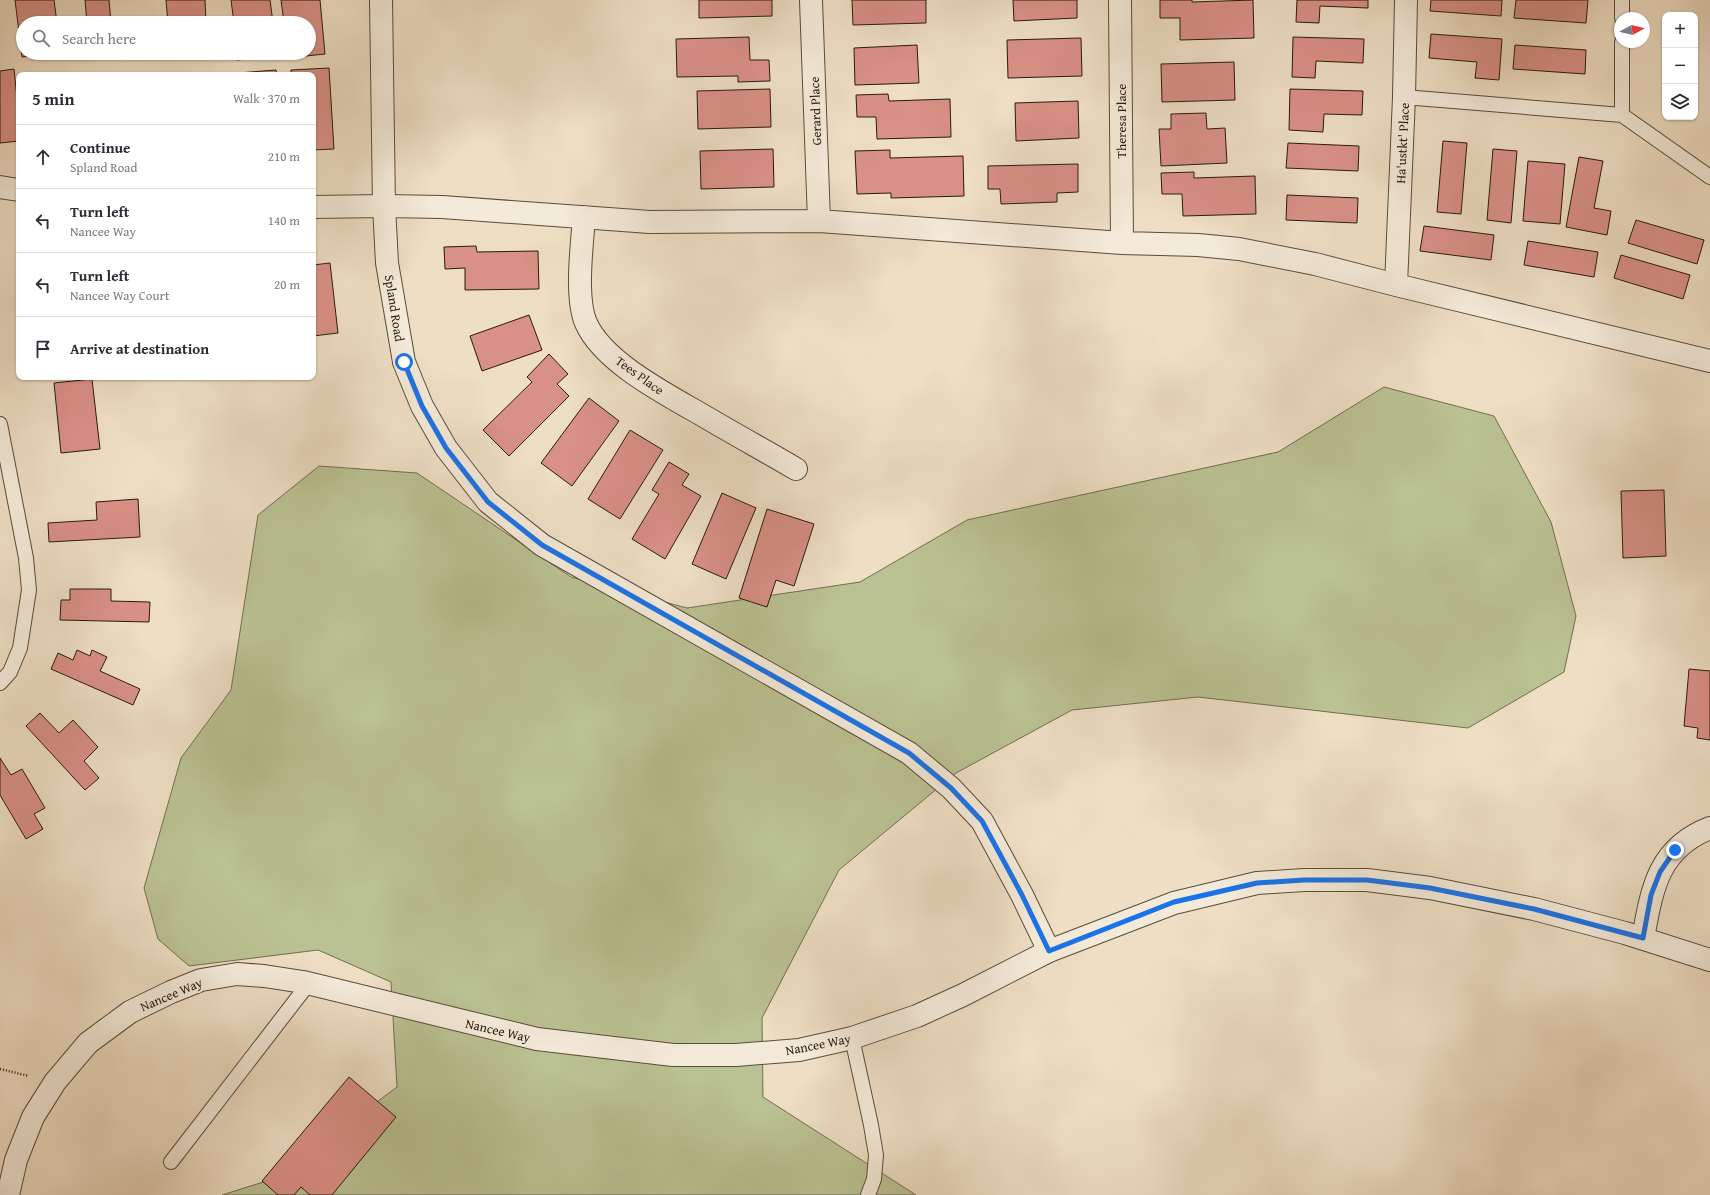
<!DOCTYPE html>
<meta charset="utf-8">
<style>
body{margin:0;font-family:"Gentium Book Plus",serif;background:#f2f2f3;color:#2b2b33}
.controls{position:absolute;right:12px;top:12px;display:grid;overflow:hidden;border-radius:8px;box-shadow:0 1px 3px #0004}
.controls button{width:36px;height:36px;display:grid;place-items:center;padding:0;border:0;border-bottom:1px solid #e1e1e2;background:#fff;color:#2b2b33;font:20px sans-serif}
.compass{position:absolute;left:1614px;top:12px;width:36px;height:36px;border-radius:50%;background:#fff;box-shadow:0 1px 3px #0004;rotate:82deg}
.stop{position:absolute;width:12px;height:12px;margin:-9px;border:3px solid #1a73e8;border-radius:50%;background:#fff}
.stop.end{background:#1a73e8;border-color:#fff;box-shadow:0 1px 4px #0008}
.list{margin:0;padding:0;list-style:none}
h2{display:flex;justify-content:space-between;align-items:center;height:52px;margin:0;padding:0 16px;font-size:17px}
h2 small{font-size:13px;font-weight:400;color:#7c7c81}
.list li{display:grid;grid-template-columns:26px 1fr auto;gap:12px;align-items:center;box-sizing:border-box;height:64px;padding:0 16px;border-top:1px solid #e1e1e2}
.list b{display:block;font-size:15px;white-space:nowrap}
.list p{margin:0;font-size:13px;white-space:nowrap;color:#7c7c81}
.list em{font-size:13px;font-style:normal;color:#7c7c81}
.icon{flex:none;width:22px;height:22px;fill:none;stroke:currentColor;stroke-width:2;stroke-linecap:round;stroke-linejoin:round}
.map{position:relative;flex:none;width:1710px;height:1195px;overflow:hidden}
.search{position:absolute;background:#fff;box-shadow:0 1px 3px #0004;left:16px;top:16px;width:300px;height:44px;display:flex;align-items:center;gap:10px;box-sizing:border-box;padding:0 14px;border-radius:22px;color:#7c7c81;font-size:15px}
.panel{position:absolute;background:#fff;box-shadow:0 1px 3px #0004;left:16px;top:72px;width:300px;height:308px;border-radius:8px}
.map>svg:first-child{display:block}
.green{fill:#bac192;stroke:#716e50}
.building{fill:#d99086;stroke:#281b0d}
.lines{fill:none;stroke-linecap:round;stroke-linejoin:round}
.service-casing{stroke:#5a4c3b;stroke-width:16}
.minor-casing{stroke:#5a4c3b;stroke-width:24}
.tertiary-casing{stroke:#5a4c3b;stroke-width:24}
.path{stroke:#281b0d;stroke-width:2.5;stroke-dasharray:1 2;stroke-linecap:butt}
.service{stroke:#f4ead9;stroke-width:14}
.minor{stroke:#f4ead9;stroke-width:22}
.tertiary{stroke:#f4ead9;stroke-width:22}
.route{stroke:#1a73e8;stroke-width:5}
.labels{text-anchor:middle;stroke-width:4;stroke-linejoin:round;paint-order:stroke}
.street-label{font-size:13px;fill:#281b0d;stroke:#f4ead9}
</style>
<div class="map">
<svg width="1710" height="1195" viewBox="0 0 1710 1195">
<rect width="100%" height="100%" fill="#eedec4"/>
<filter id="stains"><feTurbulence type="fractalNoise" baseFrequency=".005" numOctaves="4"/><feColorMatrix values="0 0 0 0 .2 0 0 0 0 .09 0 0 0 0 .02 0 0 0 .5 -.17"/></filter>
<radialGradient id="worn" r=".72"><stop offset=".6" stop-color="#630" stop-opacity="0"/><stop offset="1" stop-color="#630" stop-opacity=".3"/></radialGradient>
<path class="green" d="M1384,387L1494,416L1551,522L1576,616L1564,672L1468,728L1198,697L1072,710L956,773L839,870L762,1018L763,1097L916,1195H222L273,1179L397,1087L391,982L318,950L189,966L158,939L144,888L181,758L231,690L258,515L319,466L417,473L571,577L687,608L860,582L967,520L1278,452Z"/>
<path class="building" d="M15,0H54L57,23H23V53H54L22,57Z
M85,0H109L111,23H87Z
M166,0H205L206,23H168Z
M231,0H270L273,23H234Z
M281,0H320L325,54L287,58V53H309V23H284Z
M699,0H772V16L699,18Z
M852,0H926V23L853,25Z
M1013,0H1077V18L1014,21Z
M1160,0H1192V2L1253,0L1254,38L1180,40V18H1160Z
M1297,0H1368V8L1320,6L1319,23L1296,22Z
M1431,0H1502L1501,16L1430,11Z
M1516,0H1588L1586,23L1514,18Z
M1431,34L1502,39L1499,80L1475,78L1477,62L1429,58Z
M749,37L750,60H769L770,81L738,82V76L677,77L676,39Z
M1293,37L1364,39L1363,63L1316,61L1315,78L1292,77Z
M1081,38L1082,76L1008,78L1007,40Z
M917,45L919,83L855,85L854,48Z
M1515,45L1586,50L1585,74L1513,69Z
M89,53H114L89,55Z
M237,53H276V56L237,60Z
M1234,62L1235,100L1162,102L1161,64Z
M329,68L334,149L313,150V75H291V70Z
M14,69L19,117V141L0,143V71Z
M276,70L277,75H238V73Z
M770,89L771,127L698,129L697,91Z
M1290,89L1363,91L1362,115L1324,114L1323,132L1289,130Z
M888,94L889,101L950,99L951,137L877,139L876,117H857L856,95Z
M1078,101L1079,138L1016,141L1015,103Z
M1206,113L1207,129L1225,128L1227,163L1161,166L1159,129H1171V114Z
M1443,141L1467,143L1461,214L1437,212Z
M1288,143L1359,146L1358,171L1286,168Z
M773,149L774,187L701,189L700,151Z
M1493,149L1517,151L1511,223L1487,220Z
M890,150V158L963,156L964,196L891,198V193L857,194L855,151Z
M1579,157L1603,161L1594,208L1611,211L1607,235L1566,227Z
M1528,161L1565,164L1560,224L1523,221Z
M1078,164V192L1057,193V202L1001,204L1000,189H988V166Z
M1194,172V178L1255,176L1256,214L1183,216L1182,194H1162L1161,173Z
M1287,195L1358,198L1357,223L1286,220Z
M1636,220L1704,240L1697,264L1628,243Z
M1424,226L1494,235L1491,260L1420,251Z
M1528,241L1598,252L1594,277L1524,265Z
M476,246L477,252L538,251L539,289L465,290V268L445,269L444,247Z
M1621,255L1690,275L1683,299L1614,278Z
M330,263L338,333L313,336V265Z
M529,315L542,350L482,371L470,336Z
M549,354L568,374L557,384L569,396L509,456L483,430L532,382L527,377Z
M92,379L100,449L61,453L54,383Z
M589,398L619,421L572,486L541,463Z
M630,430L663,450L620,519L588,499Z
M669,462L689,474L682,485L701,496L665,559L632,539L659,494L652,490Z
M1664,490L1666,556L1623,558L1621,491Z
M722,493L756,508L726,579L692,564Z
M138,499L140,537L49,542L48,523L97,520L96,502Z
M767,509L814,524L794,586L776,580L767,607L739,598Z
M70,589H111V601L150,602L149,622L60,620L61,600H70Z
M77,650L90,656L92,650L107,657L100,671L140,689L133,705L51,669L58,653L73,660Z
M1689,669L1710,671V740L1697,738L1698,728L1684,726Z
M40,713L59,733L73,720L98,747L84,761L99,778L85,790L26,726Z
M0,758L11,775L22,769L45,808L34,814L43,829L26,839L0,795Z
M349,1077L396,1117L332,1195H310L301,1187L294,1195H278L262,1181Z"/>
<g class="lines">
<g class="service-casing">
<path id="service" d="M1622,0V18
M1622,42V115
M1404,97L1622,115L1710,177
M0,424L26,558L29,590L20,648L10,672L0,683
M852,1038L871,1125L876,1155L874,1179L868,1195
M171,1162L309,983"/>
</g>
<g class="minor-casing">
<path id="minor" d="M381,0L384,206L387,263L404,362L422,406L446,448L488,502L542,545L909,753L951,788L982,821L1022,895L1049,951
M811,0L819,221
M1120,0L1122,243
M0,187L19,190
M313,207L384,206L442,207L650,222L819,221L1122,243L1198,245L1239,249L1315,264L1396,285L1710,361
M584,217C582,246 575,297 586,323C604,364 672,397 709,419C738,436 767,452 796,469
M1396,285L1404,97L1406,0
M1643,938C1652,889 1658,848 1710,828"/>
</g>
<g class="tertiary-casing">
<path id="tertiary" d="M8,1195L16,1160L33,1117L55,1082L88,1043L130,1012L171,992L201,980L237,974L264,976L303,982L537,1039L673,1055H736L799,1050L852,1038L917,1016L963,995L1049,951L1174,903L1257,883L1304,880H1367L1430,888L1534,909L1625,933L1710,960"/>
</g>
<path class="path" d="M0,1069L29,1076"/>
<use href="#service" class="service"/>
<use href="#minor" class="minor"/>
<use href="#tertiary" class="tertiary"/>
</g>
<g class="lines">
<path class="route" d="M404,362L422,406L446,448L488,502L542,545L909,753L951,788L982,821L1022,895L1049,951L1174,902L1257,883L1304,880H1367L1430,888L1534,909L1643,938L1651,895L1660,872L1675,850"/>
</g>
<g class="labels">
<g class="street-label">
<text transform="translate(815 111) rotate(-92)" y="5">Gerard Place</text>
<text transform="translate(1121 121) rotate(-90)" y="5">Theresa Place</text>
<text transform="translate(1402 143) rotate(-87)" y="5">Ha'ustkt' Place</text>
<text transform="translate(395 308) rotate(81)" y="5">Spland Road</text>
<text transform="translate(640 375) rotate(36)" y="5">Tees Place</text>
<text transform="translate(171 994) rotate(-23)" y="5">Nancee Way</text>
<text transform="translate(498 1030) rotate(13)" y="5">Nancee Way</text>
<text transform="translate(818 1044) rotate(-11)" y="5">Nancee Way</text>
</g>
</g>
<rect width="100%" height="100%" filter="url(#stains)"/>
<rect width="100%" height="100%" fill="url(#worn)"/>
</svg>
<div class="controls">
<button>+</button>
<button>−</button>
<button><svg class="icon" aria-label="layers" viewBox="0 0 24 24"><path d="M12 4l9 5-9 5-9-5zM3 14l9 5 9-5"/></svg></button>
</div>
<svg class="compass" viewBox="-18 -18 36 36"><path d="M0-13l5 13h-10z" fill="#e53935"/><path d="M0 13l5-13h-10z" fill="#7c7c81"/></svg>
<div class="stop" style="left:404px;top:362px"></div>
<div class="stop end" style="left:1675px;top:850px"></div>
<div class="search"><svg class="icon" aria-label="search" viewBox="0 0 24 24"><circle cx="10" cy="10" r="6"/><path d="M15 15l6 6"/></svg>Search here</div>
<section class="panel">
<h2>5 min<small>Walk · 370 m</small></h2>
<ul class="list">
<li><svg class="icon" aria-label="ahead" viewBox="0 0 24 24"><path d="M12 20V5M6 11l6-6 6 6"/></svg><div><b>Continue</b><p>Spland Road</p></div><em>210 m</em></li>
<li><svg class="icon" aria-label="left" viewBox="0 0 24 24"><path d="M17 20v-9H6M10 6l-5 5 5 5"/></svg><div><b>Turn left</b><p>Nancee Way</p></div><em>140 m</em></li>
<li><svg class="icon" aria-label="left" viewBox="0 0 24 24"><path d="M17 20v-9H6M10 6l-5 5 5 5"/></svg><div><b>Turn left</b><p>Nancee Way Court</p></div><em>20 m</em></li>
<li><svg class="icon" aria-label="arrive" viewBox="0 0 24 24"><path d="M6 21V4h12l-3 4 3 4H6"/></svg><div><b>Arrive at destination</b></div></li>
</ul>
</section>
</div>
